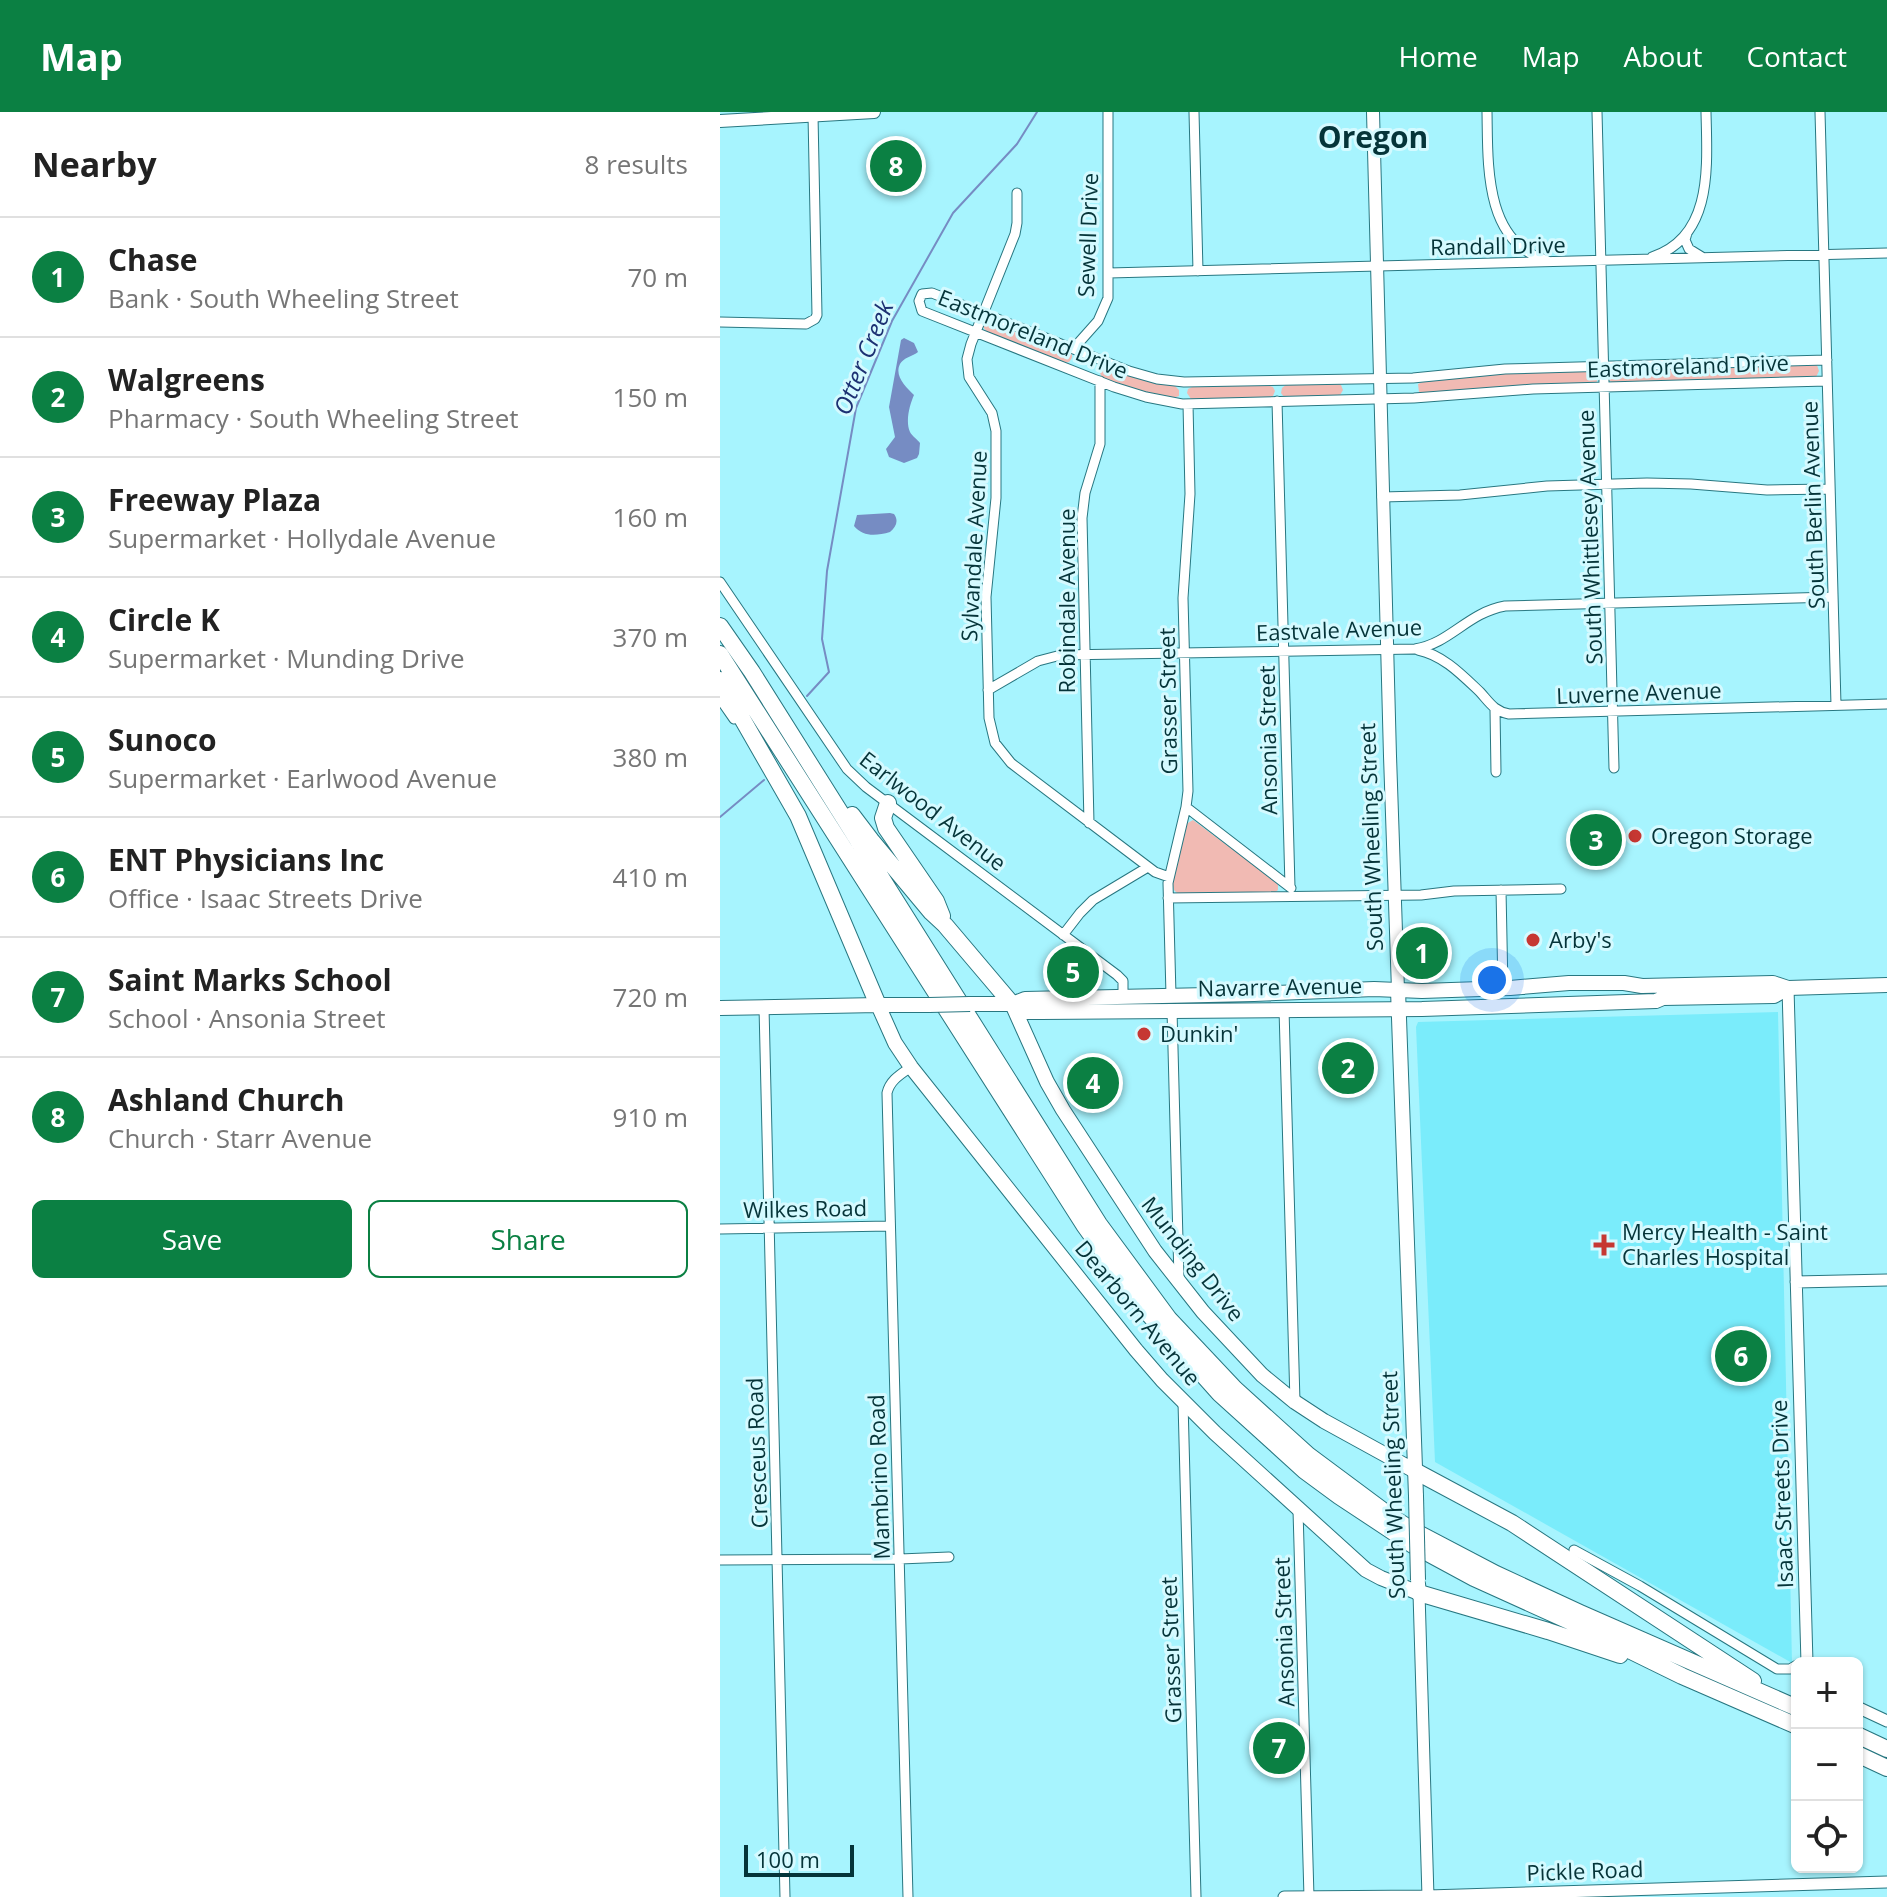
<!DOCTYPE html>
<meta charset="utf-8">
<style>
body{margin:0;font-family:"Open Sans",sans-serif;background:#f6f6f6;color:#222}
.controls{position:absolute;right:24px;bottom:24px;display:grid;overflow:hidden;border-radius:12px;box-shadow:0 2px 6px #0004}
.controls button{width:72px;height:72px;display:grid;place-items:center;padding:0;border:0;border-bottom:2px solid #e0e0e0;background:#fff;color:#222;font:40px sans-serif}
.scale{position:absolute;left:24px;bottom:20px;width:110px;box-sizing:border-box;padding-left:8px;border:4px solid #053439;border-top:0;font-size:22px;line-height:28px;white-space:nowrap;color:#053439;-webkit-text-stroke:6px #d5faff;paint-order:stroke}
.you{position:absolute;left:772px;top:868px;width:28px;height:28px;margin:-20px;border:6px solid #fff;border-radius:50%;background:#1a73e8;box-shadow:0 0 0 12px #1a73e833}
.badge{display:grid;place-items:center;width:52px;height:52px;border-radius:50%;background:#0b8043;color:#fff;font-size:26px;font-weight:700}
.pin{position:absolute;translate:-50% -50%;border:4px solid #fff;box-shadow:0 2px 8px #0006}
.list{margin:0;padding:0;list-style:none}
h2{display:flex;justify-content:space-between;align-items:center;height:104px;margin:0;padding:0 32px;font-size:34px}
h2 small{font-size:26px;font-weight:400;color:#767676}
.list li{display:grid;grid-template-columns:52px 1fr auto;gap:24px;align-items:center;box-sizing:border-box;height:120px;padding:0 32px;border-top:2px solid #e0e0e0}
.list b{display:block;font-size:30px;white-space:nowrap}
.list p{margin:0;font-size:26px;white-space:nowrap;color:#767676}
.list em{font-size:26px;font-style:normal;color:#767676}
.actions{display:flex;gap:16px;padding:24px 32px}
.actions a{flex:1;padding:18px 0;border:2px solid #0b8043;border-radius:12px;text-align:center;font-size:28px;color:#0b8043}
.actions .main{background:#0b8043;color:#fff}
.icon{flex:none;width:44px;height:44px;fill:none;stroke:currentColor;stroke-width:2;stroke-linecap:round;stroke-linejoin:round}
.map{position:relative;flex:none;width:1167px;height:1785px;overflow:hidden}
header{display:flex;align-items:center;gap:48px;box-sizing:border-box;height:112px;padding:0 40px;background:#0b8043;color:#fff}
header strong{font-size:38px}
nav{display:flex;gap:44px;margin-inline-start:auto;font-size:28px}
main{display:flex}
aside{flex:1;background:#fff}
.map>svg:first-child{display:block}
.built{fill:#7aecfb}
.green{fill:#f1bab3}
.water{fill:#768cc3}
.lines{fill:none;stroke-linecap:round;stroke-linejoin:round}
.stream{stroke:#768cc3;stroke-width:2}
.minor-casing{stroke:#287781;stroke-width:11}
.tertiary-casing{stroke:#287781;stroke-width:13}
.secondary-casing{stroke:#287781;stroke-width:14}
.primary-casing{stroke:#287781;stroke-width:16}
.trunk-casing{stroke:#287781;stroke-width:16}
.motorway-casing{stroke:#287781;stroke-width:18}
.minor{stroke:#fff;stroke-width:9}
.tertiary{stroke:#fff;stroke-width:11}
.secondary{stroke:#fff;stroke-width:12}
.primary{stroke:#fff;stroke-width:14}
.trunk{stroke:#fff;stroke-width:14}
.motorway{stroke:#fff;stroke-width:16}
.primary-bridge-casing{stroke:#287781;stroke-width:16;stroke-linecap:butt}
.trunk-bridge-casing{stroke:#287781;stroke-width:16;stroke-linecap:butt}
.primary-bridge{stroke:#fff;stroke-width:14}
.trunk-bridge{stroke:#fff;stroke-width:14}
.poi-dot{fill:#c63732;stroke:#d5faff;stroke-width:3}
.labels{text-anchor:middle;stroke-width:6;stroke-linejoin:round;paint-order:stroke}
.street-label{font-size:22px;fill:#053439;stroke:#d5faff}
.poi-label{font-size:22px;fill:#053439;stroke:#d5faff;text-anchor:start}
.water-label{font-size:24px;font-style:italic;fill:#1d3173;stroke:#d5faff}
.district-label{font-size:30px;font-weight:bold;fill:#053439;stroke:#d5faff}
</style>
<header>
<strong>Map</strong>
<nav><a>Home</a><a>Map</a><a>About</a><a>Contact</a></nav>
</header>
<main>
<aside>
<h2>Nearby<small>8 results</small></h2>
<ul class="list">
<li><span class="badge">1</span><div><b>Chase</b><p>Bank · South Wheeling Street</p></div><em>70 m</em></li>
<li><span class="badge">2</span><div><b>Walgreens</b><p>Pharmacy · South Wheeling Street</p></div><em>150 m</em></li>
<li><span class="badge">3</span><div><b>Freeway Plaza</b><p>Supermarket · Hollydale Avenue</p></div><em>160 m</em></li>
<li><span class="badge">4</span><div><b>Circle K</b><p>Supermarket · Munding Drive</p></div><em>370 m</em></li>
<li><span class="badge">5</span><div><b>Sunoco</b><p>Supermarket · Earlwood Avenue</p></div><em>380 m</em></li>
<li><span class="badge">6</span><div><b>ENT Physicians Inc</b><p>Office · Isaac Streets Drive</p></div><em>410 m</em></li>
<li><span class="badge">7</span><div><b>Saint Marks School</b><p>School · Ansonia Street</p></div><em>720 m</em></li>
<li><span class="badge">8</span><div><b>Ashland Church</b><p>Church · Starr Avenue</p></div><em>910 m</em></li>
</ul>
<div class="actions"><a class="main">Save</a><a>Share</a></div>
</aside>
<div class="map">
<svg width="1167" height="1785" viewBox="0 0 1167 1785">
<rect width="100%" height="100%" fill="#a7f4fe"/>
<path class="built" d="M1058,900L1072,1551L715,1350L696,915L698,910Z"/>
<path class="green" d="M271,207L350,239C353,243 353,246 349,250L344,251L267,220L263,215L267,208Z
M1093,252L1097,253L1099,259L1096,265L1092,266L892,270L888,268L887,262L890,257Z
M383,254L454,273L459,278V284C442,292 400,273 382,266L379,258Z
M874,257L879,260L880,263L876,271L702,282L699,280L698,272L704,269L778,262Z
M618,271L621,273L623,278L619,285H564L561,281L562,276L567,272Z
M547,273L553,275L555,279L553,284L549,286L471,287L467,281L468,277L474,274Z
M473,708L555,769L558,773V778L554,781L458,782L454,778L452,770L466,712Z"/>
<path class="water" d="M184,226L194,231L198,240C193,244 183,246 180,252C174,264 186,275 194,283C190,292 185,309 190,320C192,324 197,327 200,331L199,342L197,346L184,351L169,345L166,337L175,325L169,295L181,228Z
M170,401L174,402C179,409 176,415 170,420C156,424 143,425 134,414L137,403Z"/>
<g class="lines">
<path class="stream" d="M87,584L109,560L102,527L107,459L136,296L172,209L233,101L297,32L317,0
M0,705L44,668"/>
<g class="minor-casing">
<path id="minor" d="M474,0L478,159
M767,0C768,52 764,130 826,148
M877,0L894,656
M1100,0L1116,593
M297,81V111L295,122L251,232L247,247L249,265L272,301L276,319V386L266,485L269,606L275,631L291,651L435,760L449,765
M967,121L965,128L969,137L982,145
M932,145C994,125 987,52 986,0
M389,161L1167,141
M0,210L86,212L95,207L97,203L93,3
M354,236L378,209L388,186V0
M1107,248L785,257L693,266L464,270L437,267L409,259L212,181L202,182L199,189L202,199L207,201L394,275L426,285L462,292L694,286L813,277L1107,269
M557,289L570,775
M662,385L740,383L827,374L927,371L971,372L1047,378L1110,377
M0,470L127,657L146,675L397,863L403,869V885
M698,538C723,543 742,563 760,580C770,591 774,599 789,602L1167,592
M268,578L318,549L341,543L695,537C731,531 747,501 785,494L1113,485
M0,587L14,607
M775,598L776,660
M466,695L571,776
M369,711L362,406L365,381L380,332V269
M781,778L783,877
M448,786L701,783L734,779L841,777
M343,823L360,801L373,788L428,755
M451,883L448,771L466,695L468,679L463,486L470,382L468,292
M44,895L65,1785
M564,897L575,1290
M452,898L459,1167
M0,1117L170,1114
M463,1290L476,1785
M578,1398L589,1785
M854,1438L920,1474L1057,1557H1070L1077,1553
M0,1448L180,1447L229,1445
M188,1785L167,981C170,968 181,962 191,955"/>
</g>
<g class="tertiary-casing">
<path id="tertiary" d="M1068,876L1087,1551
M1076,1170L1167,1168
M699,1481L708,1785
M1137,1595L1167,1609
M564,1785L708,1784L1167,1770"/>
</g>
<g class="secondary-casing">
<path id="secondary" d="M653,0L670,644L678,878
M0,9L154,0"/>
</g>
<g class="primary-casing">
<path id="primary" d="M678,878L696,1384
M292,892L327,970L343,998L435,1139L483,1200L542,1263L575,1290L604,1309L695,1359
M0,896L158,893L175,931L191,955L416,1238L442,1268L495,1321L646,1458L661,1466L699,1481L698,1472"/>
</g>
<g class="trunk-casing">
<path id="trunk" d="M250,892H292L305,887L534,882L654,877L702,879L790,876L849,871H904L922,874L1053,871L1068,876L1167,873
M292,892L305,900H320L702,897L936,889L943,886L1054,884L1068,876
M158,893H209"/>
</g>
<g class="motorway-casing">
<path id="motorway" d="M0,514L32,560L379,1112L449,1207L515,1277L588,1343L670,1404L692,1418L776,1462L860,1501L1077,1596
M0,542L364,1113L425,1198L499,1281L585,1359L619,1384L693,1433L754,1466L860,1514L962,1564L1077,1614
M0,568L78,704L158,893
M168,691L163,706L166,716L216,789L222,804
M132,703L151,728L211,800L225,813L292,892
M695,1359L792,1411L1033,1569
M699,1481L828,1519L900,1543
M1137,1623L1167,1637
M1137,1642L1167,1656"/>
</g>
<use href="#minor" class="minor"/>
<use href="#tertiary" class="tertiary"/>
<use href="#secondary" class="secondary"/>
<use href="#primary" class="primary"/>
<use href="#trunk" class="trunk"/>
<use href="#motorway" class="motorway"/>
<g class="primary-bridge-casing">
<path id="primary-bridge" d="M696,1384L698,1468"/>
</g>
<g class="trunk-bridge-casing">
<path id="trunk-bridge" d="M209,893L250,892"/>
</g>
<use href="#primary-bridge" class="primary-bridge"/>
<use href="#trunk-bridge" class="trunk-bridge"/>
</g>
<g class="poi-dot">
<circle cx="915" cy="724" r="8"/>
<circle cx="813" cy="828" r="8"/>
<circle cx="424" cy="922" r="8"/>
<path d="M880 1121h8v8h8v8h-8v8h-8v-8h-8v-8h8z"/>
</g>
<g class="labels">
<g class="street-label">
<text transform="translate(368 123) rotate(-88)" y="8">Sewell Drive</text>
<text transform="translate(778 134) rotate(-1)" y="8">Randall Drive</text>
<text transform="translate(313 222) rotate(22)" y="8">Eastmoreland Drive</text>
<text transform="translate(968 254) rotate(-2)" y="8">Eastmoreland Drive</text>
<text transform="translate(1093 393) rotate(-92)" y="8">South Berlin Avenue</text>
<text transform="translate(870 425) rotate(-92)" y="8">South Whittlesey Avenue</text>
<text transform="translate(254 434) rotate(-87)" y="8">Sylvandale Avenue</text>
<text transform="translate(347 489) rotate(-90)" y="8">Robindale Avenue</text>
<text transform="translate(619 518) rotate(-2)" y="8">Eastvale Avenue</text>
<text transform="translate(919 581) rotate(-2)" y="8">Luverne Avenue</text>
<text transform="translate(448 589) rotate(-91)" y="8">Grasser Street</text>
<text transform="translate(548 628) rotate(-91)" y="8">Ansonia Street</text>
<text transform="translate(213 699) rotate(38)" y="8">Earlwood Avenue</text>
<text transform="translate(651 725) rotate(-92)" y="8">South Wheeling Street</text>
<text transform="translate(560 875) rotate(-1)" y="8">Navarre Avenue</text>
<text transform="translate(85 1097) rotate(-1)" y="8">Wilkes Road</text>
<text transform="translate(473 1147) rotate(52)" y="8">Munding Drive</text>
<text transform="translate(418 1201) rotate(50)" y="8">Dearborn Avenue</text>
<text transform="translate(37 1341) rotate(-92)" y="8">Cresceus Road</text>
<text transform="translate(159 1365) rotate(-92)" y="8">Mambrino Road</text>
<text transform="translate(673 1373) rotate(-92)" y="8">South Wheeling Street</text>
<text transform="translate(1062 1382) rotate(-92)" y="8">Isaac Streets Drive</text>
<text transform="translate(564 1520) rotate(-92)" y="8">Ansonia Street</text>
<text transform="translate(451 1538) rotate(-92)" y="8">Grasser Street</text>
<text transform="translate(865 1759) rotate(-2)" y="8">Pickle Road</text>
</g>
<g class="poi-label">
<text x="931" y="732">Oregon Storage</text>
<text x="829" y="836">Arby's</text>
<text x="440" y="930">Dunkin'</text>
<text x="902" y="1128">Mercy Health - Saint<tspan x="902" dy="25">Charles Hospital</tspan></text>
</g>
<g class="water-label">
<text transform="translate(144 246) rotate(-68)" y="8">Otter Creek</text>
</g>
<g class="district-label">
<text x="653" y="36">Oregon</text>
</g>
</g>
</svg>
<div class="controls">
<button>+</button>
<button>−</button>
<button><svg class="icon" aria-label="locate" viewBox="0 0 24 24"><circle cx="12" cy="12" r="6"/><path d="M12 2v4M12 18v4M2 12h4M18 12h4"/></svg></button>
</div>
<div class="scale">100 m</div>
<div class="you"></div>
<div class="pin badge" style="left:702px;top:841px">1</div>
<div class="pin badge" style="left:628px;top:956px">2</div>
<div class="pin badge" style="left:876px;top:728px">3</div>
<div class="pin badge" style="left:373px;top:971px">4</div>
<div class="pin badge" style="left:353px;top:860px">5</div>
<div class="pin badge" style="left:1021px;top:1244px">6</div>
<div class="pin badge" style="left:559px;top:1636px">7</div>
<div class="pin badge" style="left:176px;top:54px">8</div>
</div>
</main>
